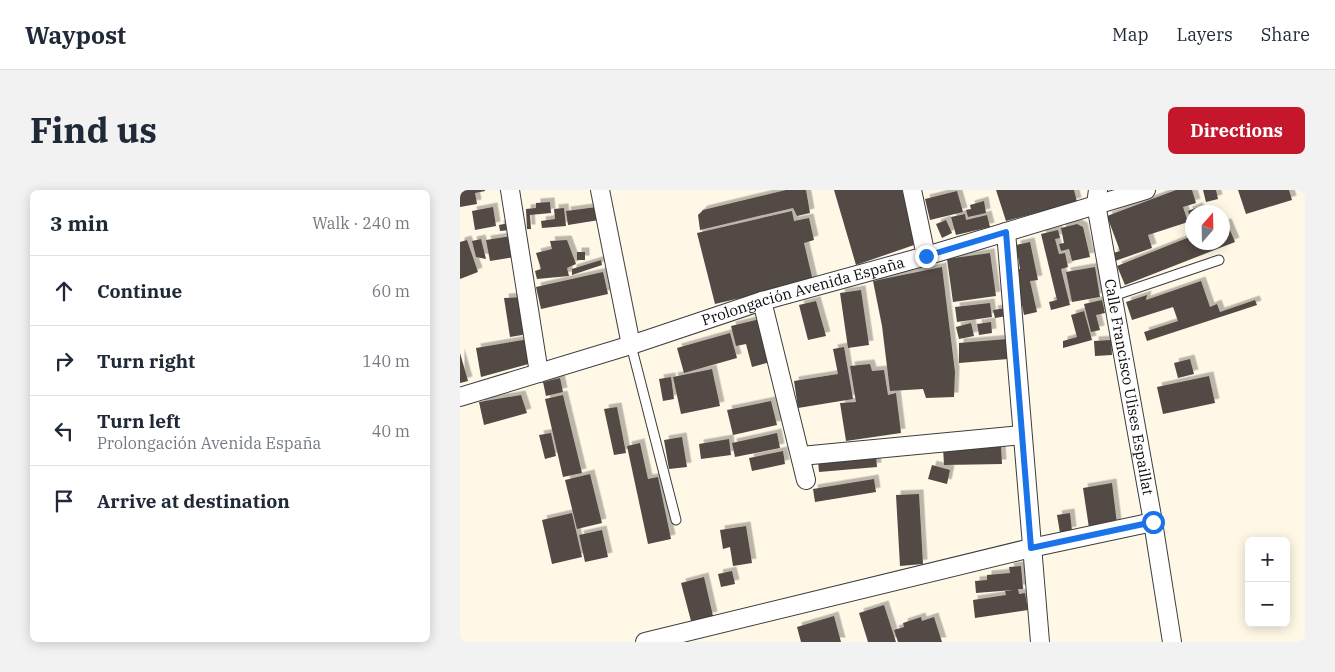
<!DOCTYPE html>
<meta charset="utf-8">
<style>
body{margin:0;font-family:"IBM Plex Serif",serif;background:#f2f2f3;color:#1f2937}
.controls{position:absolute;right:15px;bottom:15px;display:grid;overflow:hidden;border-radius:8px;box-shadow:0 2px 12px #0003}
.controls button{width:45px;height:45px;display:grid;place-items:center;padding:0;border:0;border-bottom:1px solid #e0e1e3;background:#fff;color:#1f2937;font:25px sans-serif}
.compass{position:absolute;left:725px;top:15px;width:45px;height:45px;border-radius:50%;background:#fff;box-shadow:0 2px 12px #0003;rotate:20deg}
.stop{position:absolute;width:15px;height:15px;margin:-11px;border:4px solid #1a73e8;border-radius:50%;background:#fff}
.stop.end{background:#1a73e8;border-color:#fff;box-shadow:0 1px 5px #0008}
.list{margin:0;padding:0;list-style:none}
h2{display:flex;justify-content:space-between;align-items:center;height:65px;margin:0;padding:0 20px;font-size:21px}
h2 small{font-size:16px;font-weight:400;color:#747a83}
.list li{display:grid;grid-template-columns:32px 1fr auto;gap:15px;align-items:center;box-sizing:border-box;height:70px;padding:0 20px;border-top:1px solid #e0e1e3}
.list b{display:block;font-size:19px;white-space:nowrap}
.list p{margin:0;font-size:16px;white-space:nowrap;color:#747a83}
.list em{font-size:16px;font-style:normal;color:#747a83}
.icon{flex:none;width:28px;height:28px;fill:none;stroke:currentColor;stroke-width:2;stroke-linecap:round;stroke-linejoin:round}
.map{position:relative;flex:none;width:845px;height:452px;overflow:hidden;border-radius:8px}
header{display:flex;align-items:center;gap:30px;box-sizing:border-box;height:70px;padding:0 25px;background:#fff;border-bottom:1px solid #e0e1e3}
header strong{font-size:24px}
nav{display:flex;gap:28px;margin-inline-start:auto;font-size:18px}
.intro{display:flex;align-items:center;justify-content:space-between;box-sizing:border-box;height:120px;padding:0 30px}
h1{margin:0;font-size:35px}
.button{padding:12px 22px;border-radius:8px;background:#c5162c;color:#fff;font-size:18px;font-weight:700}
main{display:flex;gap:30px;padding:0 30px}
aside{flex:1;background:#fff;border-radius:8px;box-shadow:0 2px 12px #0003}
.map>svg:first-child{display:block}
.building{fill:#534945;filter:url(#shadow)}
.lines{fill:none;stroke-linecap:round;stroke-linejoin:round}
.lane-casing{stroke:#3d3d3d;stroke-width:11}
.street-casing{stroke:#3d3d3d;stroke-width:20}
.lane{stroke:#fff;stroke-width:9}
.street{stroke:#fff;stroke-width:18}
.route{stroke:#1a73e8;stroke-width:6}
.labels{text-anchor:middle;stroke-width:5;stroke-linejoin:round;paint-order:stroke}
.street-label{font-size:15px;fill:#0a0a0a;stroke:#fff}
</style>
<header>
<strong>Waypost</strong>
<nav><a>Map</a><a>Layers</a><a>Share</a></nav>
</header>
<div class="intro"><h1>Find us</h1><a class="button">Directions</a></div>
<main>
<aside>
<h2>3 min<small>Walk · 240 m</small></h2>
<ul class="list">
<li><svg class="icon" aria-label="ahead" viewBox="0 0 24 24"><path d="M12 20V5M6 11l6-6 6 6"/></svg><div><b>Continue</b></div><em>60 m</em></li>
<li><svg class="icon" aria-label="right" viewBox="0 0 24 24"><path d="M7 20v-9h11M14 6l5 5-5 5"/></svg><div><b>Turn right</b></div><em>140 m</em></li>
<li><svg class="icon" aria-label="left" viewBox="0 0 24 24"><path d="M17 20v-9H6M10 6l-5 5 5 5"/></svg><div><b>Turn left</b><p>Prolongación Avenida España</p></div><em>40 m</em></li>
<li><svg class="icon" aria-label="arrive" viewBox="0 0 24 24"><path d="M6 21V4h12l-3 4 3 4H6"/></svg><div><b>Arrive at destination</b></div></li>
</ul>
</aside>
<div class="map">
<svg width="845" height="452" viewBox="0 0 845 452">
<defs>
<filter id="shadow"><feDropShadow dx="4.5" dy="-4.5" stdDeviation="0" flood-color="#0004"/></filter>
</defs>
<rect width="100%" height="100%" fill="#fff8e6"/>
<path class="building" d="M0,0H25V1L15,3L17,14L0,17Z
M326,0H346L350,23L337,26L333,18L240,40L238,25L243,20Z
M374,0H442L457,54L396,75Z
M536,0H614L617,12L546,31Z
M716,0H732L736,13L723,17L728,32L688,45L692,58L655,71L653,63L660,61L647,26Z
M743,0H756L758,9L746,12Z
M778,0H829L832,10L786,24Z
M497,1L503,22L470,30L465,9Z
M524,11L526,23L508,27L506,20L511,19L510,15Z
M90,12L91,23L70,25L71,39H67L66,19L76,18V13Z
M33,17L36,36L15,40L12,21Z
M137,17L139,30L108,35L106,21Z
M738,17L741,22H732V33L728,21Z
M104,18L106,36L82,38L81,31L95,29L94,19Z
M332,21L334,31L349,28L354,50L344,53L353,91L255,114L237,43Z
M505,24L506,30L527,25L530,37L496,45L491,27Z
M486,30L492,43L482,48L476,34Z
M49,33L51,40L40,41L39,35Z
M767,33L775,52L665,95L657,76L732,46V52H762V34Z
M617,34L623,37L630,67L612,71L609,59L601,61L599,54L604,53L601,38Z
M598,40L600,48L595,49L599,64L605,63L608,77L601,79L610,115L591,120L589,112L597,110L581,44Z
M51,46L55,67L30,71L26,50Z
M21,49L26,69L16,67L12,51Z
M7,50L18,82L0,89V52Z
M107,50L116,74L107,78L109,86L77,89L75,81L81,79L76,63L92,59L90,51Z
M570,52L578,90L570,91L577,122L564,125L557,91H560L558,79H560L556,55Z
M117,62H125V70H117Z
M530,63L536,106L493,112L487,69Z
M141,70L142,75L112,85V79Z
M482,77L495,182L494,207L466,208L463,199L430,201L422,136L413,91Z
M635,77L640,107L612,112L606,82Z
M143,82L148,104L81,119L76,97Z
M741,91L750,117L757,114L760,122L795,110L797,115L687,151L684,142L718,131L713,117L672,130L666,112L687,105L686,110Z
M401,100L409,155L388,158L380,103Z
M66,107L68,144L50,147L44,108Z
M642,110L645,123L636,125L640,140L631,142L624,114Z
M356,111L366,146L348,150L339,115Z
M530,113L532,127L497,132L495,117Z
M546,118L547,126L535,128L533,120Z
M624,121L632,150L603,158V151L617,147L611,125Z
M300,129L310,172L292,177L286,154L276,156L271,136Z
M531,132L532,143L519,145L517,134Z
M511,133L514,146L499,149L496,137Z
M270,143L277,168L224,183L217,158Z
M69,149L72,173L21,187L16,158Z
M547,149L548,169L499,173V153Z
M651,150L652,165L635,166L634,151Z
M384,157L393,209L338,218L334,191L378,184L373,159Z
M0,163L8,191L0,193Z
M730,169L734,184L718,188L714,173Z
M410,174L412,181L424,180L428,205L436,203L441,243L386,251L380,213L396,212L390,176Z
M252,179L260,216L221,224L213,187Z
M749,186L755,213L703,224L697,197Z
M211,187L214,209L203,211L199,189Z
M100,188L103,202L86,206L83,192Z
M61,205L67,223L24,235L19,212Z
M103,205L122,283L103,287L85,209Z
M311,211L317,235L273,245L267,220Z
M157,217L166,263L154,265L144,219Z
M91,243L96,266L85,269L79,245Z
M317,243L320,258L275,267L272,253Z
M222,247L227,277L209,279L204,250Z
M269,249L271,265L241,269L239,254Z
M180,253L188,289L198,287L211,349L188,354L167,256Z
M483,257H541L542,274L484,275Z
M323,261L325,274L292,281L289,268Z
M416,266L417,277L359,282L358,271Z
M472,275L490,280L487,294L468,289Z
M130,284L142,333L117,339L105,290Z
M414,289L416,302L355,312L353,299Z
M652,293L657,334L629,338L623,298Z
M459,304L463,374L440,376L436,305Z
M112,323L122,367L92,374L82,330Z
M610,323L612,341L600,343L597,325Z
M286,336L292,373L273,376L270,357L263,359L260,340Z
M142,340L148,367L125,372L119,345Z
M561,376L563,399H558L559,404L565,403L568,420L515,428L513,410L546,405L545,401L553,400L516,403L515,391L527,390V385L550,383L549,377Z
M272,381L275,394L261,397L258,384Z
M244,387L253,426L231,431L221,393Z
M424,415L436,452H408L399,423Z
M374,426L381,452H341L337,437Z
M461,427L462,431L474,427L482,452H438L434,440L444,437L443,433Z"/>
<g class="lines">
<g class="lane-casing">
<path id="lane" d="M653,106L759,70
M171,155L216,330"/>
</g>
<g class="street-casing">
<g id="street">
<path d="M50,0L79,183"/>
<path d="M140,0L171,155"/>
<path d="M452,0L466,66"/>
<path id="s1" d="M638,0L636,14L693,332L712,452"/>
<path d="M546,42L580,452"/>
<path d="M302,111L346,290"/>
<path id="s2" d="M0,207L171,155L302,111L466,66L686,0"/>
<path d="M341,266L562,245"/>
<path d="M185,452L571,358L693,332"/>
</g>
</g>
<use href="#lane" class="lane"/>
<use href="#street" class="street"/>
</g>
<g class="lines">
<path class="route" d="M466,66L546,42L571,358L693,332"/>
</g>
<g class="labels">
<g class="street-label">
<text dy="5" stroke="none"><textPath href="#s2" startOffset="359">Prolongación Avenida España</textPath></text>
<text dy="5" stroke="none"><textPath href="#s1" startOffset="200">Calle Francisco Ulises Espaillat</textPath></text>
</g>
</g>
</svg>
<div class="controls">
<button>+</button>
<button>−</button>
</div>
<svg class="compass" viewBox="-18 -18 36 36"><path d="M0-13l5 13h-10z" fill="#e53935"/><path d="M0 13l5-13h-10z" fill="#747a83"/></svg>
<div class="stop" style="left:693px;top:332px"></div>
<div class="stop end" style="left:466px;top:66px"></div>
</div>
</main>
